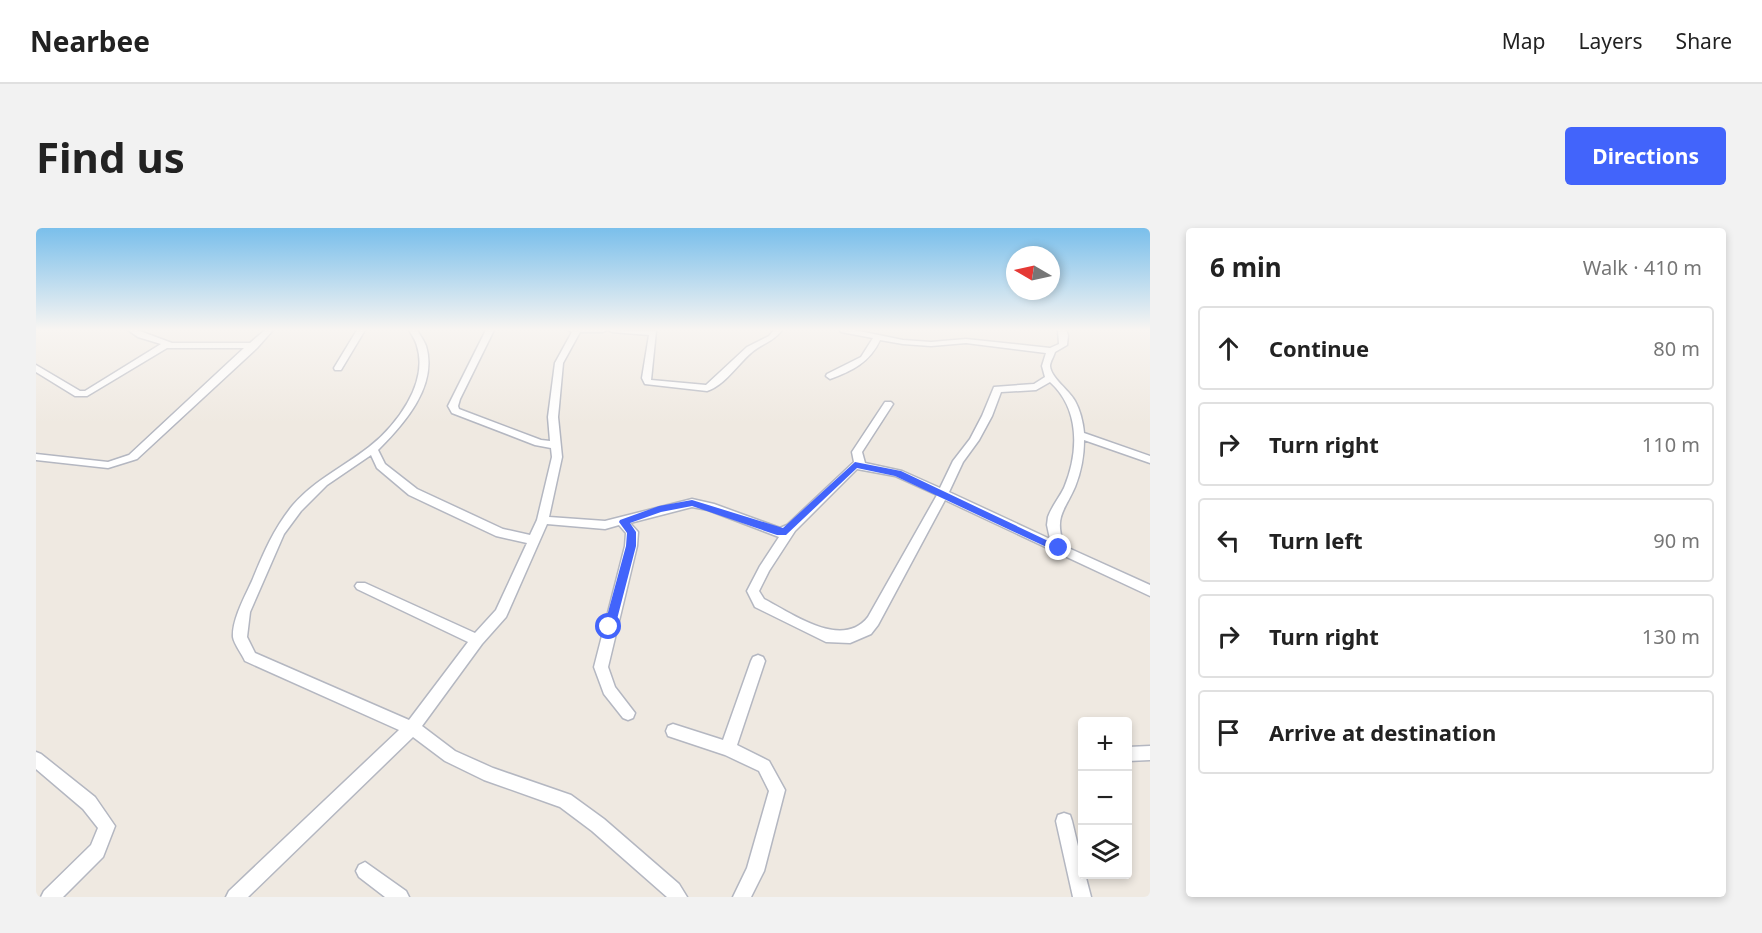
<!DOCTYPE html>
<meta charset="utf-8">
<style>
body{margin:0;font-family:"Noto Sans",sans-serif;background:#f2f2f2;color:#222}
.controls{position:absolute;right:18px;bottom:18px;display:grid;overflow:hidden;border-radius:6px;box-shadow:0 3px 9px #0003}
.controls button{width:54px;height:54px;display:grid;place-items:center;padding:0;border:0;border-bottom:2px solid #e0e0e0;background:#fff;color:#222;font:30px sans-serif}
.compass{position:absolute;left:970px;top:18px;width:54px;height:54px;border-radius:50%;background:#fff;box-shadow:0 3px 9px #0003;rotate:279deg}
.stop{position:absolute;width:18px;height:18px;margin:-14px;border:4px solid #4264fb;border-radius:50%;background:#fff}
.stop.end{background:#4264fb;border-color:#fff;box-shadow:0 2px 6px #0008}
.list{margin:0;padding:0;list-style:none}
h2{display:flex;justify-content:space-between;align-items:center;height:78px;margin:0;padding:0 24px;font-size:26px}
h2 small{font-size:20px;font-weight:400;color:#767676}
.list li{display:grid;grid-template-columns:39px 1fr auto;gap:18px;align-items:center;box-sizing:border-box;height:84px;margin:0 12px 12px;padding:0 12px;border:2px solid #e0e0e0;border-radius:6px}
.list b{display:block;font-size:22px;white-space:nowrap}
.list em{font-size:20px;font-style:normal;color:#767676}
.icon{flex:none;width:33px;height:33px;fill:none;stroke:currentColor;stroke-width:2;stroke-linecap:round;stroke-linejoin:round}
.map{position:relative;flex:none;width:1114px;height:669px;overflow:hidden;border-radius:6px}
header{display:flex;align-items:center;gap:36px;box-sizing:border-box;height:84px;padding:0 30px;background:#fff;border-bottom:2px solid #e0e0e0}
header strong{font-size:28px}
nav{display:flex;gap:33px;margin-inline-start:auto;font-size:21px}
.intro{display:flex;align-items:center;justify-content:space-between;box-sizing:border-box;height:144px;padding:0 36px}
h1{margin:0;font-size:42px}
.button{padding:15px 27px;border-radius:6px;background:#4264fb;color:#fff;font-size:21px;font-weight:700}
main{display:flex;gap:36px;padding:0 36px}
aside{flex:1;background:#fff;border-radius:6px;box-shadow:0 3px 9px #0003}
.map>svg:first-child{display:block}
.lines{fill:none;stroke-linecap:round;stroke-linejoin:round}
.minor-casing{stroke:#b4b7c1;stroke-width:3}
.minor{fill:#fff;fill-rule:evenodd}
.route{fill:#4264fb}
</style>
<header>
<strong>Nearbee</strong>
<nav><a>Map</a><a>Layers</a><a>Share</a></nav>
</header>
<div class="intro"><h1>Find us</h1><a class="button">Directions</a></div>
<main>
<div class="map">
<svg width="1114" height="669" viewBox="0 0 1114 669">
<rect width="100%" height="100%" fill="#efe9e1"/>
<g class="lines">
<g class="minor-casing">
<path id="minor" d="M92,102H101L136,115H214L229,102H237L221,120L101,231L72,240L0,232V226L72,234L93,227L208,120H131L51,168H39L0,144V137L44,163H49L125,116L102,109Z
M321,102H329L305,142H299L298,140Z
M373,102H381C384,107 388,113 390,118C402,158 368,196 342,222L349,236L381,261L467,301L494,307L501,292L516,229L515,220L499,217L416,185L412,178L450,102H458L424,171L422,178L423,181L505,212L514,213L512,189L519,135L536,104L532,102H571L567,104H544L527,135L522,189L526,229L513,289L569,293L656,271L678,276L744,300L751,297L818,234L816,224L849,174H855L857,176L826,224L829,235L866,243L904,260L917,233L934,211L946,188L958,159L998,156L1009,149L1006,138L1010,125L930,115L895,118L867,116L844,112C834,134 816,143 794,151L790,148L791,146L825,129L837,110L805,104L804,102H818L867,112L895,114L930,111L1014,120L1023,116L1022,102H1030L1032,107L1031,117L1019,124C1018,128 1014,134 1014,138C1015,150 1033,162 1039,173C1044,182 1047,194 1048,205L1114,228V235L1048,212C1048,228 1045,244 1039,259C1028,284 1018,288 1028,318L1114,357V368L909,272L842,397L835,406L814,415L790,414L719,379L711,363L724,338L743,309L672,282L656,279L594,295L602,304L601,318L572,439L579,459L599,485L597,490L592,492L587,490L568,466L558,439L589,318L590,305L583,297L569,301L511,296L470,389L446,416L386,498L419,523L457,540L535,567L568,591L643,656L651,669H631L556,603L524,579L448,552L409,533L377,509L212,669H190L193,663L363,502L209,433C206,426 198,416 197,409C196,392 209,368 216,353C227,326 238,300 257,277C280,251 306,240 333,219C360,198 393,155 381,118C380,113 376,107 373,102ZM1014,154C1044,181 1043,224 1028,260C1023,270 1016,278 1012,289L1011,297L1014,311L913,264L927,234L943,212L956,188L965,164L1000,162ZM335,227L341,240L373,267L460,308L491,315L460,382L439,405L329,355H321L319,358L321,361L432,414L373,492L219,425L211,409L214,384L248,306L265,283L291,257ZM821,241L859,248L901,267L832,389C806,422 757,386 728,371L723,363L733,343L759,303Z
M572,102L620,103L615,152L670,157L711,119L733,108L738,102H746C736,115 726,115 715,125C701,137 689,157 671,163L609,156L606,150L613,107L576,104Z
M722,427L727,429L729,433L701,517L733,533L749,562L728,643L715,669H697L711,640L733,563L723,543L689,527L632,508L630,503L632,498L637,496L687,512L715,433L717,429Z
M1114,518V532L1092,533V519Z
M0,524L5,526L59,569L79,598L67,629L27,669H5L8,663L55,617L62,600L47,581L0,541Z
M1028,585L1034,587L1036,593L1046,635V646H1049L1055,669H1037L1020,593L1022,587Z
M329,634L370,663L373,669H349L323,649L320,643L323,637Z"/>
</g>
<use href="#minor" class="minor"/>
</g>
<linearGradient id="sky" x2="0" y2="1"><stop stop-color="#7abfeb"/><stop offset="0.52" stop-color="#f8f5f2"/><stop offset="1" stop-color="#f8f5f2" stop-opacity="0"/></linearGradient>
<rect width="1114" height="195" fill="url(#sky)"/>
<path class="route" d="M819,234L865,243L1027,320L1026,323H1019L859,248L821,240L750,307H741L656,278L625,284L594,295L600,304V318L579,399L573,404L570,403L568,399L590,318L591,305L583,294L584,292L623,278L656,272L747,300Z"/>
</svg>
<div class="controls">
<button>+</button>
<button>−</button>
<button><svg class="icon" aria-label="layers" viewBox="0 0 24 24"><path d="M12 4l9 5-9 5-9-5zM3 14l9 5 9-5"/></svg></button>
</div>
<svg class="compass" viewBox="-18 -18 36 36"><path d="M0-13l5 13h-10z" fill="#e53935"/><path d="M0 13l5-13h-10z" fill="#767676"/></svg>
<div class="stop" style="left:573px;top:399px"></div>
<div class="stop end" style="left:1023px;top:320px"></div>
</div>
<aside>
<h2>6 min<small>Walk · 410 m</small></h2>
<ul class="list">
<li><svg class="icon" aria-label="ahead" viewBox="0 0 24 24"><path d="M12 20V5M6 11l6-6 6 6"/></svg><div><b>Continue</b></div><em>80 m</em></li>
<li><svg class="icon" aria-label="right" viewBox="0 0 24 24"><path d="M7 20v-9h11M14 6l5 5-5 5"/></svg><div><b>Turn right</b></div><em>110 m</em></li>
<li><svg class="icon" aria-label="left" viewBox="0 0 24 24"><path d="M17 20v-9H6M10 6l-5 5 5 5"/></svg><div><b>Turn left</b></div><em>90 m</em></li>
<li><svg class="icon" aria-label="right" viewBox="0 0 24 24"><path d="M7 20v-9h11M14 6l5 5-5 5"/></svg><div><b>Turn right</b></div><em>130 m</em></li>
<li><svg class="icon" aria-label="arrive" viewBox="0 0 24 24"><path d="M6 21V4h12l-3 4 3 4H6"/></svg><div><b>Arrive at destination</b></div></li>
</ul>
</aside>
</main>
